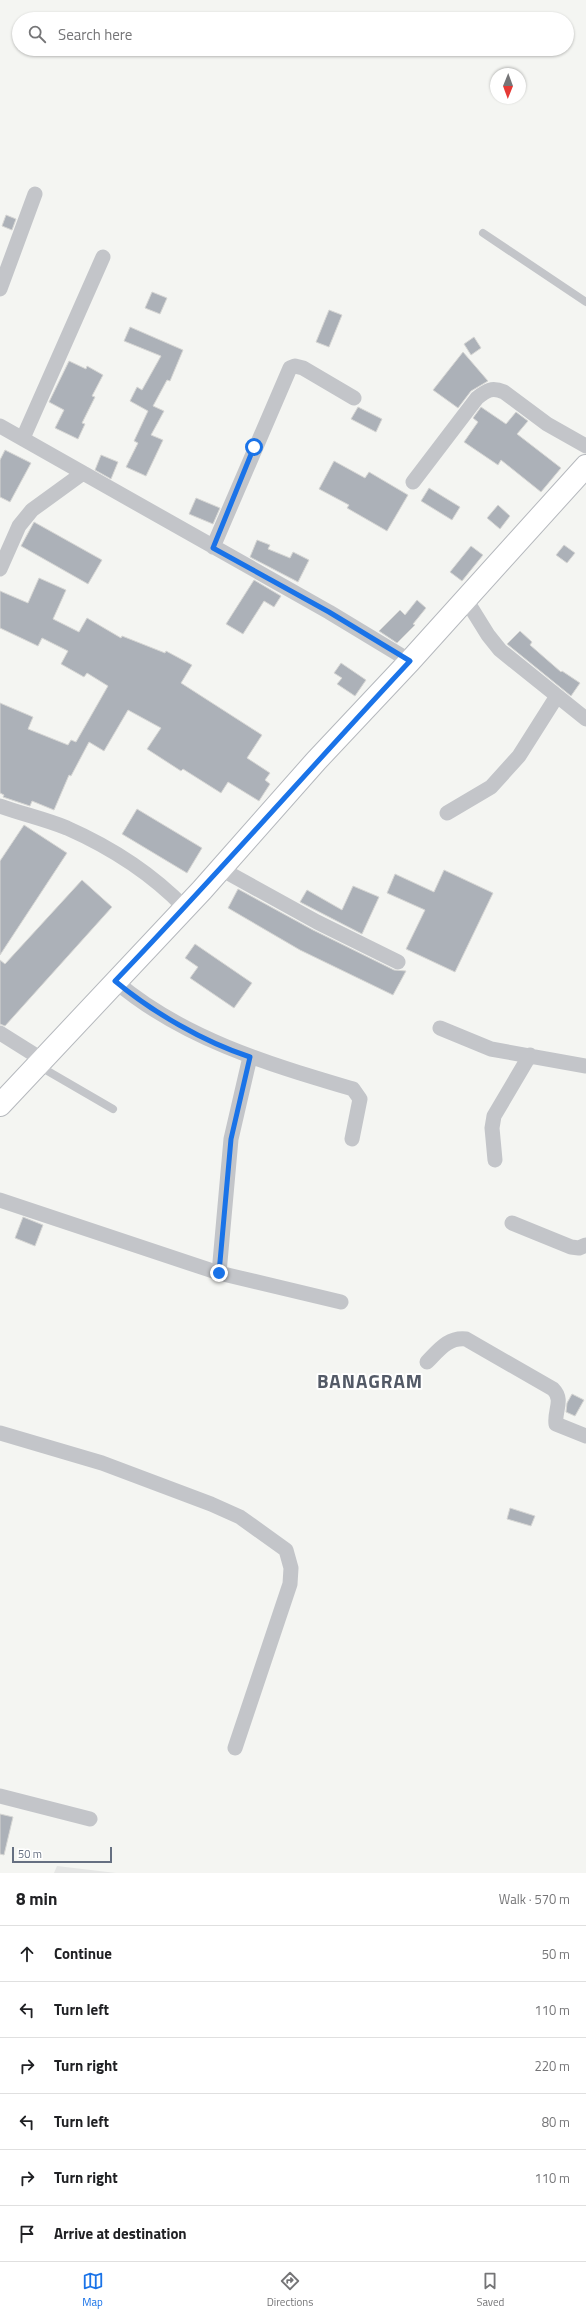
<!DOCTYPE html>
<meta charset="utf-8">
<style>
body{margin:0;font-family:"Titillium Web",sans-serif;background:#f6f6f6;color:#202124}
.compass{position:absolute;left:490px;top:68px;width:36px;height:36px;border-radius:50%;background:#fff;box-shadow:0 1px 3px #0004;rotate:181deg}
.scale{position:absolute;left:12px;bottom:10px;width:100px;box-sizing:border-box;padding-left:4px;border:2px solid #656f81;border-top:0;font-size:11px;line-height:14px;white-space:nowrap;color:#656f81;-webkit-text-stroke:3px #fff;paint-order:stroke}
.stop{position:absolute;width:12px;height:12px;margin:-9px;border:3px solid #1a73e8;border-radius:50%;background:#fff}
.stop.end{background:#1a73e8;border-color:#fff;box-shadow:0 1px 4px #0008}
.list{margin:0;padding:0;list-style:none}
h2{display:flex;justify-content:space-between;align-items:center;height:52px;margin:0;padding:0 16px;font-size:17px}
h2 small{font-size:13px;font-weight:400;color:#757577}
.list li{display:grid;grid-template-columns:26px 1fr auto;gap:12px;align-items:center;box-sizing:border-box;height:56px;padding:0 16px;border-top:1px solid #e0e0e0}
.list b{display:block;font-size:15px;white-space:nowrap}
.list em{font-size:13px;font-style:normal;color:#757577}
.icon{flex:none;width:22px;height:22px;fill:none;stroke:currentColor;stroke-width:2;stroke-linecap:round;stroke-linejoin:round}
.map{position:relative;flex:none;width:586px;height:1873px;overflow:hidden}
.search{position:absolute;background:#fff;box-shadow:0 1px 3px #0004;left:12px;right:12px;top:12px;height:44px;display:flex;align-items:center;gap:10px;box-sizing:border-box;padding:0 14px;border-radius:22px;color:#757577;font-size:15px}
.sheet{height:388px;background:#fff}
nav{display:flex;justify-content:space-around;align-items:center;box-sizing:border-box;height:56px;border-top:1px solid #e0e0e0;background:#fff;font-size:11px;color:#757577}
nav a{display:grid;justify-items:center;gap:2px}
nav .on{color:#1a73e8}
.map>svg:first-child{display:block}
.built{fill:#e5e6e5}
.building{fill:#acb1b8;stroke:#d6d6d4}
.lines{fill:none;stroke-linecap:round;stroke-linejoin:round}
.secondary-casing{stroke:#b5b8bd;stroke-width:24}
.lane{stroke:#c3c5c9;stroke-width:8}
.street{stroke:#c3c5c9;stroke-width:15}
.secondary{stroke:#fff;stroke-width:22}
.route{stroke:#1a73e8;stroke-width:5}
.labels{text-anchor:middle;stroke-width:4;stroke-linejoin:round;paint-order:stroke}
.district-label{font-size:19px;font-weight:bold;letter-spacing:1px;fill:#535a67;stroke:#fff}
</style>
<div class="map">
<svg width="586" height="1873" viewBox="0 0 586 1873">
<rect width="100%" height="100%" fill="#f4f5f2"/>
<path class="built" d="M57,1866L116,1873H54Z"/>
<path class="building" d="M6,215L16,219L12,230L2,226Z
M152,292L167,298L160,314L145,308Z
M329,310L342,315L329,347L316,342Z
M130,327L183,350L170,381L167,380L153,406L164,411L151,435L163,440L146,476L126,467L138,443L134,441L148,411L130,401L137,387L142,390L161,356L124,341Z
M474,337L481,348L471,355L464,344Z
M463,352L488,381L471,391L458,408L433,390Z
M69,361L86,369L87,366L103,375L92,396L95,397L82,423L85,424L78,439L55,428L64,410L49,402Z
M358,407L382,419L376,432L351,419Z
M481,407L506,424L516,412L528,421L517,434L561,468L541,492L501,460L498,465L464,442L478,422L473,418Z
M5,450L31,463L10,502L0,497V460Z
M101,455L118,462L111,479L95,470Z
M334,461L365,478L369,472L408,495L387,531L347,508L349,505L319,489Z
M429,488L460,507L452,520L421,501Z
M196,498L220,508L213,524L189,514Z
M498,505L510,516L500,529L487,518Z
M34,522L102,560L88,584L21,546Z
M257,540L270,545L268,549L290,558L293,552L309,560L298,582L250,557Z
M564,545L575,553L567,563L556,555Z
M471,546L483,555L462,581L450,572Z
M39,578L66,590L53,619L79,632L87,618L121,638L122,636L165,653L166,651L192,665L181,683L262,735L247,758L270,773L265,780L270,784L259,801L228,782L221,793L183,769L181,771L147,749L161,728L128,710L104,751L89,742L71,776L69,775L54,810L32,801L30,806L3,797L4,795L0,793V703L33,717L28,729L68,745L71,740L76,742L108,686L87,673L84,677L61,664L68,651L42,638L38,646L0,628V591L28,603Z
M254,580L281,596L274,607L264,601L243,634L226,624Z
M417,600L426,608L413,624L415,625L397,643L379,631L400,610L405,615Z
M520,631L532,642L530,645L561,672L562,671L580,683L571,696L507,644Z
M341,663L366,680L355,696L337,684L342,678L334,673Z
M137,809L202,848L187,873L122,834Z
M24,825L67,853L0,955V861Z
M444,870L493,893L455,972L406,949L425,910L387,893L395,874L434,892Z
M82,880L112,907L5,1026L0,1024V960L5,964Z
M353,886L379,897L362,934L300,902L307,890L342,910Z
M238,889L313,930L394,970L406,971L393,995L300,950L228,908Z
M195,944L252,983L234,1008L190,978L198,967L185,958Z
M23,1217L43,1225L35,1246L15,1238Z
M572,1394L584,1400L575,1416L566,1412L567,1403Z
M510,1508L535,1516L531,1526L507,1519Z
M0,1814L13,1817L4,1855L0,1854Z"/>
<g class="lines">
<g class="secondary-casing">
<path id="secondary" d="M0,1105L202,890L316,761L410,661L586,466"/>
</g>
<path class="lane" d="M483,233L586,302
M39,1066L113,1109"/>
<path class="street" d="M0,289L35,194
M0,426L329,612L410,661
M23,438L103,257
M413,482L477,398C487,390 492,387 504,392L547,424L586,446
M213,547L290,368L295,366L303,368L354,398
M0,569L19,526L32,510L83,473
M465,598L488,635L500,650L586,719
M0,806C22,814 45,819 67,828C110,847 152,874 185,908
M447,813L491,787L519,756L557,696
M221,869L317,922L398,962
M115,981C183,1039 269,1064 353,1089L360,1099L352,1139
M440,1028L491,1049L586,1066
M0,1033L43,1060
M495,1160L492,1128L494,1116L530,1055
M0,1200L219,1273L341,1302
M512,1223L571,1247L579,1248L586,1245
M219,1273L231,1139L250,1057
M427,1362C439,1350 448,1337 466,1339L553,1389C564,1400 554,1411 556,1424L586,1436
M0,1433L102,1463L211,1504L240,1517L286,1550L291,1568L290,1584L235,1748
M0,1796L90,1819"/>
<use href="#secondary" class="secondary"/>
</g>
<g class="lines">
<path class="route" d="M219,1273L231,1139L250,1057C204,1042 152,1012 115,981C216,876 311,767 410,661L329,612L213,548L254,447"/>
</g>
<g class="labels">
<g class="district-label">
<text x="370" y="1388">BANAGRAM</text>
</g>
</g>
</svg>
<svg class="compass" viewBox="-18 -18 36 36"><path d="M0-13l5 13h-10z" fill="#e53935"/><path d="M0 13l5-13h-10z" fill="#757577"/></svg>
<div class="scale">50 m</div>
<div class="stop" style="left:254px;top:447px"></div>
<div class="stop end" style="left:219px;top:1273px"></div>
<div class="search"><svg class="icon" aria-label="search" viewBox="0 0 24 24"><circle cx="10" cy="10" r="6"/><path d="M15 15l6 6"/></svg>Search here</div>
</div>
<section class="sheet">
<h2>8 min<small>Walk · 570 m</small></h2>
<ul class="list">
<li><svg class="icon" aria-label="ahead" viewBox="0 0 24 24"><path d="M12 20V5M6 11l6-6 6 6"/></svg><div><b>Continue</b></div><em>50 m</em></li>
<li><svg class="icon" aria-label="left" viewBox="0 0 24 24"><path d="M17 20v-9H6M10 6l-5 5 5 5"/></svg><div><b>Turn left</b></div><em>110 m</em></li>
<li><svg class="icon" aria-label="right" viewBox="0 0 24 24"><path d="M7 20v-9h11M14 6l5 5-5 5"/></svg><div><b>Turn right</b></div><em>220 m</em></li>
<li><svg class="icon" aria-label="left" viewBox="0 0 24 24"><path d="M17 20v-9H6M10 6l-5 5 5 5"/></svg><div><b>Turn left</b></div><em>80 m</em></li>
<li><svg class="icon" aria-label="right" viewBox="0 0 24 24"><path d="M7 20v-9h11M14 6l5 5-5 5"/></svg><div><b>Turn right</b></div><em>110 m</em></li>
<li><svg class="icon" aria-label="arrive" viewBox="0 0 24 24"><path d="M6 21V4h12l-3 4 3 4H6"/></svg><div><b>Arrive at destination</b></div></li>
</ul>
</section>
<nav>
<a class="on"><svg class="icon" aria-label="map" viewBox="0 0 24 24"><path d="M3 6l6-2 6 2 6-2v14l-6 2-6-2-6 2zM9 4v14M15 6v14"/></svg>Map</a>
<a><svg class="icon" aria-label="directions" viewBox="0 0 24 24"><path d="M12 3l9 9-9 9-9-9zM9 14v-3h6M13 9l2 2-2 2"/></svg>Directions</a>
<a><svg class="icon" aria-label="saved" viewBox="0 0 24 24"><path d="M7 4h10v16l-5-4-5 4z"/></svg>Saved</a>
</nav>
